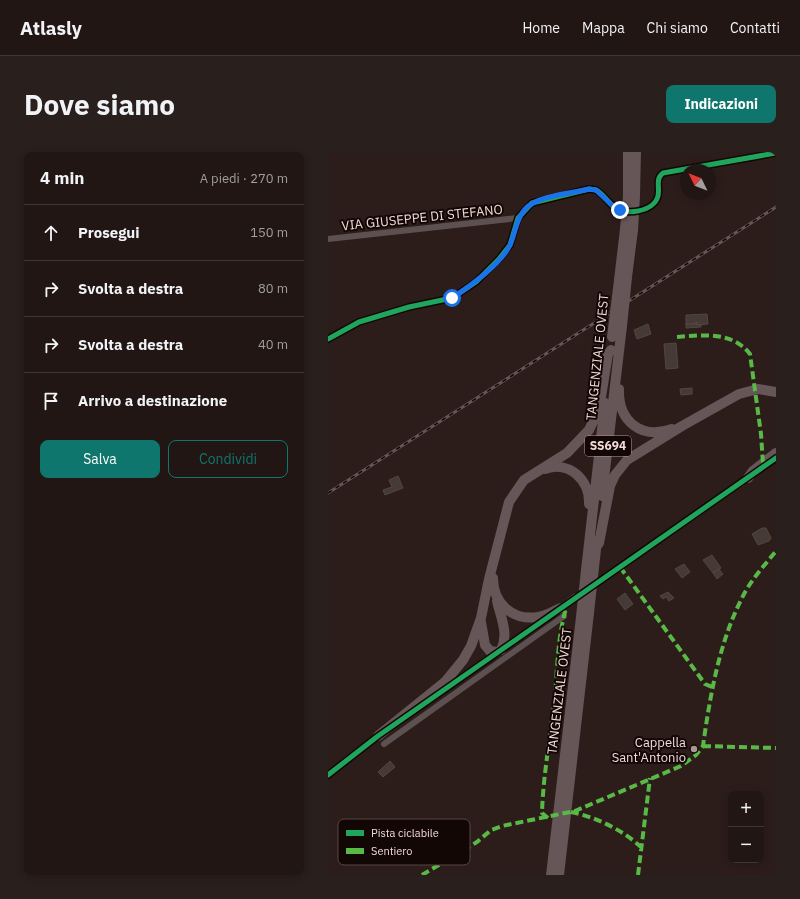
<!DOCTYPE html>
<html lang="it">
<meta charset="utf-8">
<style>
body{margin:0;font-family:"IBM Plex Sans",sans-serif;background:#291f1d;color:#f1f3f6}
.controls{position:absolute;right:12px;bottom:12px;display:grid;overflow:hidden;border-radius:8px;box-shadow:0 2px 10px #0003}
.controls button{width:36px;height:36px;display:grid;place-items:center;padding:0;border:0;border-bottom:1px solid #3e3534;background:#211614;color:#f1f3f6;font:20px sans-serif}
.compass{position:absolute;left:352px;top:12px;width:36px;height:36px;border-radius:50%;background:#211614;box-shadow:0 2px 10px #0003;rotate:313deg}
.stop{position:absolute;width:12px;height:12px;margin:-9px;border:3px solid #1a73e8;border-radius:50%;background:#fff}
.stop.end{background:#1a73e8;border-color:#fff;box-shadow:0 1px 4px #0008}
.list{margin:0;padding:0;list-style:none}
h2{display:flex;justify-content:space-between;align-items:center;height:52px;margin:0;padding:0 16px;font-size:17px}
h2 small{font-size:13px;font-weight:400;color:#a29fa0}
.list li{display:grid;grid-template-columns:26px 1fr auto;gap:12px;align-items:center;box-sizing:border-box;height:56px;padding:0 16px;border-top:1px solid #3e3534}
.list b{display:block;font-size:15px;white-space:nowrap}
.list em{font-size:13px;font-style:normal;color:#a29fa0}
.actions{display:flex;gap:8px;padding:12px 16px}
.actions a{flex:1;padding:9px 0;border:1px solid #0f766e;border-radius:8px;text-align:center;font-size:14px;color:#0f766e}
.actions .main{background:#0f766e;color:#fff}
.icon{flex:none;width:22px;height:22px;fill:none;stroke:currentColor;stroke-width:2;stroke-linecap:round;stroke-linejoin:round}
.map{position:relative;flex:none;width:448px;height:723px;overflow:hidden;border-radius:8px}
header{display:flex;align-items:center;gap:24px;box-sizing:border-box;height:56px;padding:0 20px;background:#211614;border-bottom:1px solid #3e3534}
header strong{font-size:19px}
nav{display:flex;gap:22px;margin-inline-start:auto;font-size:14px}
.intro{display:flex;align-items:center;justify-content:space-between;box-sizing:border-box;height:96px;padding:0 24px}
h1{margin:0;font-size:28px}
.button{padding:10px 18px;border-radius:8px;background:#0f766e;color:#fff;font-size:14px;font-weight:700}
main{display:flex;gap:24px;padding:0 24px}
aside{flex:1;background:#211614;border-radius:8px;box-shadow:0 2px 10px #0003}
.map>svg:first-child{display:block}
.building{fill:#453a35;stroke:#524641}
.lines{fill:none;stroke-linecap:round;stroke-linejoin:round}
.minor{stroke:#5c5051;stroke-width:6}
.tertiary{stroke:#5c5051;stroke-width:7}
.trunk{stroke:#665658;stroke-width:10}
.rail-casing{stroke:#635756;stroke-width:3}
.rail{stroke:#130705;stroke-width:1.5;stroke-dasharray:4.5;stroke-linecap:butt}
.trunk-bridge{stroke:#665658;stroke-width:10}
.quiet{stroke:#58b947;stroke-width:4;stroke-dasharray:8 4;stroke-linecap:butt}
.cycleway-casing{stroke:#130705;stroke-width:8}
.cycleway{stroke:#20a55d;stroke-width:5}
.route{stroke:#1a73e8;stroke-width:5}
.poi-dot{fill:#ab9896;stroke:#130705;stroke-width:1.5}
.labels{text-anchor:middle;stroke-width:4;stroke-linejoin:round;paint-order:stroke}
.shield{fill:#130705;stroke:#ae9b99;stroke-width:1}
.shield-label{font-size:12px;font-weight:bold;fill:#f0dbd8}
.street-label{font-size:13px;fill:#f0dbd8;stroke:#130705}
.poi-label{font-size:13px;fill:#f0dbd8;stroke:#130705;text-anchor:end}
.key{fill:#130705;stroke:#554744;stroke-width:1}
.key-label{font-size:11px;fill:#f0dbd8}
</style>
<header>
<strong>Atlasly</strong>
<nav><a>Home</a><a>Mappa</a><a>Chi siamo</a><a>Contatti</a></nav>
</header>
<div class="intro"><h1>Dove siamo</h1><a class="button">Indicazioni</a></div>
<main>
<aside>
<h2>4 min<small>A piedi · 270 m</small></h2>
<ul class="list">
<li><svg class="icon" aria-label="ahead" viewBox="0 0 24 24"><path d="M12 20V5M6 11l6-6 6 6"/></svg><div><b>Prosegui</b></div><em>150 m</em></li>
<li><svg class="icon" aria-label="right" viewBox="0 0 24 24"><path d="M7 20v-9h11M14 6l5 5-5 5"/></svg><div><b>Svolta a destra</b></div><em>80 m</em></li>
<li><svg class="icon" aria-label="right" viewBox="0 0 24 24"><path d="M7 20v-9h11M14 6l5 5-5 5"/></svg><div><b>Svolta a destra</b></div><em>40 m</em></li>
<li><svg class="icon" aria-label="arrive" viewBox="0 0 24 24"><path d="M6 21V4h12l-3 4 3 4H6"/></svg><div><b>Arrivo a destinazione</b></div></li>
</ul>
<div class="actions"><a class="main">Salva</a><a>Condividi</a></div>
</aside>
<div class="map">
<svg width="448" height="723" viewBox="0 0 448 723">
<rect width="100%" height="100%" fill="#2c1d1a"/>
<path class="building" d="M379,162L380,172L369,173V170L367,172H358V163Z
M367,170H369V173L373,172V175L358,176V172H367Z
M320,172L323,182L309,187L306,178Z
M348,191L350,216L338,217L336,192Z
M364,236V242L353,243L352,237Z
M70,324L75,336L57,343L55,338L64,335L61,328Z
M434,376H438L443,386L441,389L430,393L424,382Z
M384,403L393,416L385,421L375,408Z
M356,412L362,420L354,426L347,417Z
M391,417L395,422L389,427L385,421Z
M340,440L346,446L341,449L338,445L335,447L332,444Z
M297,441L305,452L297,458L289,447Z
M62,609L67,615L55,625L50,620Z"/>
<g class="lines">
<path class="minor" d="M314,59C342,45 322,31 335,21L448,1
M0,87L190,66
M0,187L31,170L81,155L124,146L148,130L171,107L182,93L190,66L204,51L261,37L268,38L286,55L292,58
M56,592L236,464"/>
<path class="tertiary" d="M272,429L423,324
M230,458L247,445
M107,544L221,464
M0,623L52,582"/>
<path class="trunk" d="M300,44V0
M307,44L308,0
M299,125L305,78
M291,128L297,77
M291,237C290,269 313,288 344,277
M217,317C241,308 262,328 261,352
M420,326L425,319L448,301
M274,344L294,174
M268,395L271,391L282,334L287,323L299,308L354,274L411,242L430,237L448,240
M266,415L269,389
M258,418L277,251
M165,426C165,451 184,469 210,465C218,464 225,459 233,456
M169,449C173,466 181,482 173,498
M153,470L157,493L162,499L169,500
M50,584L117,530L135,508L143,494L153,466L161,427L181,350L196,328L239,301L261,278L271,257L280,202L283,198
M223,723L253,465
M231,723L261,461"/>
<g class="rail-casing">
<path id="rail" d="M0,341L448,55"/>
</g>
<use href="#rail" class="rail"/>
<path class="trunk-bridge" d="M297,77L300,44
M305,78L307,44
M294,174L299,125
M284,185L291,128
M261,461L266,415
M253,465L258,418"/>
<path class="quiet" d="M349,185C375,183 404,179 422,202L433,282L435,312
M292,415L377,532L384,535
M375,594L448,596
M243,660C268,665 295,678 314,696
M220,666L214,661C215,627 221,593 225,560C230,524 228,488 239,453
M94,723L149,690L163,678L174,674L247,659L353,614L368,603L375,594C382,544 391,491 414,446C422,429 436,414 448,399
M310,723L322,626"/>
<g class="cycleway-casing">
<path id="cycleway" d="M0,187L31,170L81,155L124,146L148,130L171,107L182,93L190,66L204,51L261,37L268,38C275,42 279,49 286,55C297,64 326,60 330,44C332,35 327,27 335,21L448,1
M0,623L50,584L448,306"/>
</g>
<use href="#cycleway" class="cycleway"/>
</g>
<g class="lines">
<path class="route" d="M124,146C141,135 173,112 182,93C189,77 188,61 205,51C218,43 245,41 261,37L268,38L286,55L292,58"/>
</g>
<circle class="poi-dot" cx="366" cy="597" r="4"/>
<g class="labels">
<rect class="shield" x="257" y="284" width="46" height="20" rx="3"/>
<g class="shield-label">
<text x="280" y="298">SS694</text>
</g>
<g class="street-label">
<text transform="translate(94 65) rotate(-6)" y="5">VIA GIUSEPPE DI STEFANO</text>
<text transform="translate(269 205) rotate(-84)" y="5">TANGENZIALE OVEST</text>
<text transform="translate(231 539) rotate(-83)" y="5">TANGENZIALE OVEST</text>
</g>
<g class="poi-label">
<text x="358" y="595">Cappella<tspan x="358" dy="15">Sant'Antonio</tspan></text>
</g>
</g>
<rect x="10" y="667" width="132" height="46" rx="6" class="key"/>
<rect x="18" y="678" width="18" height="6" fill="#20a55d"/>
<rect x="18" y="696" width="18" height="6" fill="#58b947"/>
<g class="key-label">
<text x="43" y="685">Pista ciclabile</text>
<text x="43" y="703">Sentiero</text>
</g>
</svg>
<div class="controls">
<button>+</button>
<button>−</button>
</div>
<svg class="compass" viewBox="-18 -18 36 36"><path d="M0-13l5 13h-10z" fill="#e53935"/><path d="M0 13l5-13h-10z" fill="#a29fa0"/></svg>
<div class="stop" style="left:124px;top:146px"></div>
<div class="stop end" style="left:292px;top:58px"></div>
</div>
</main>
